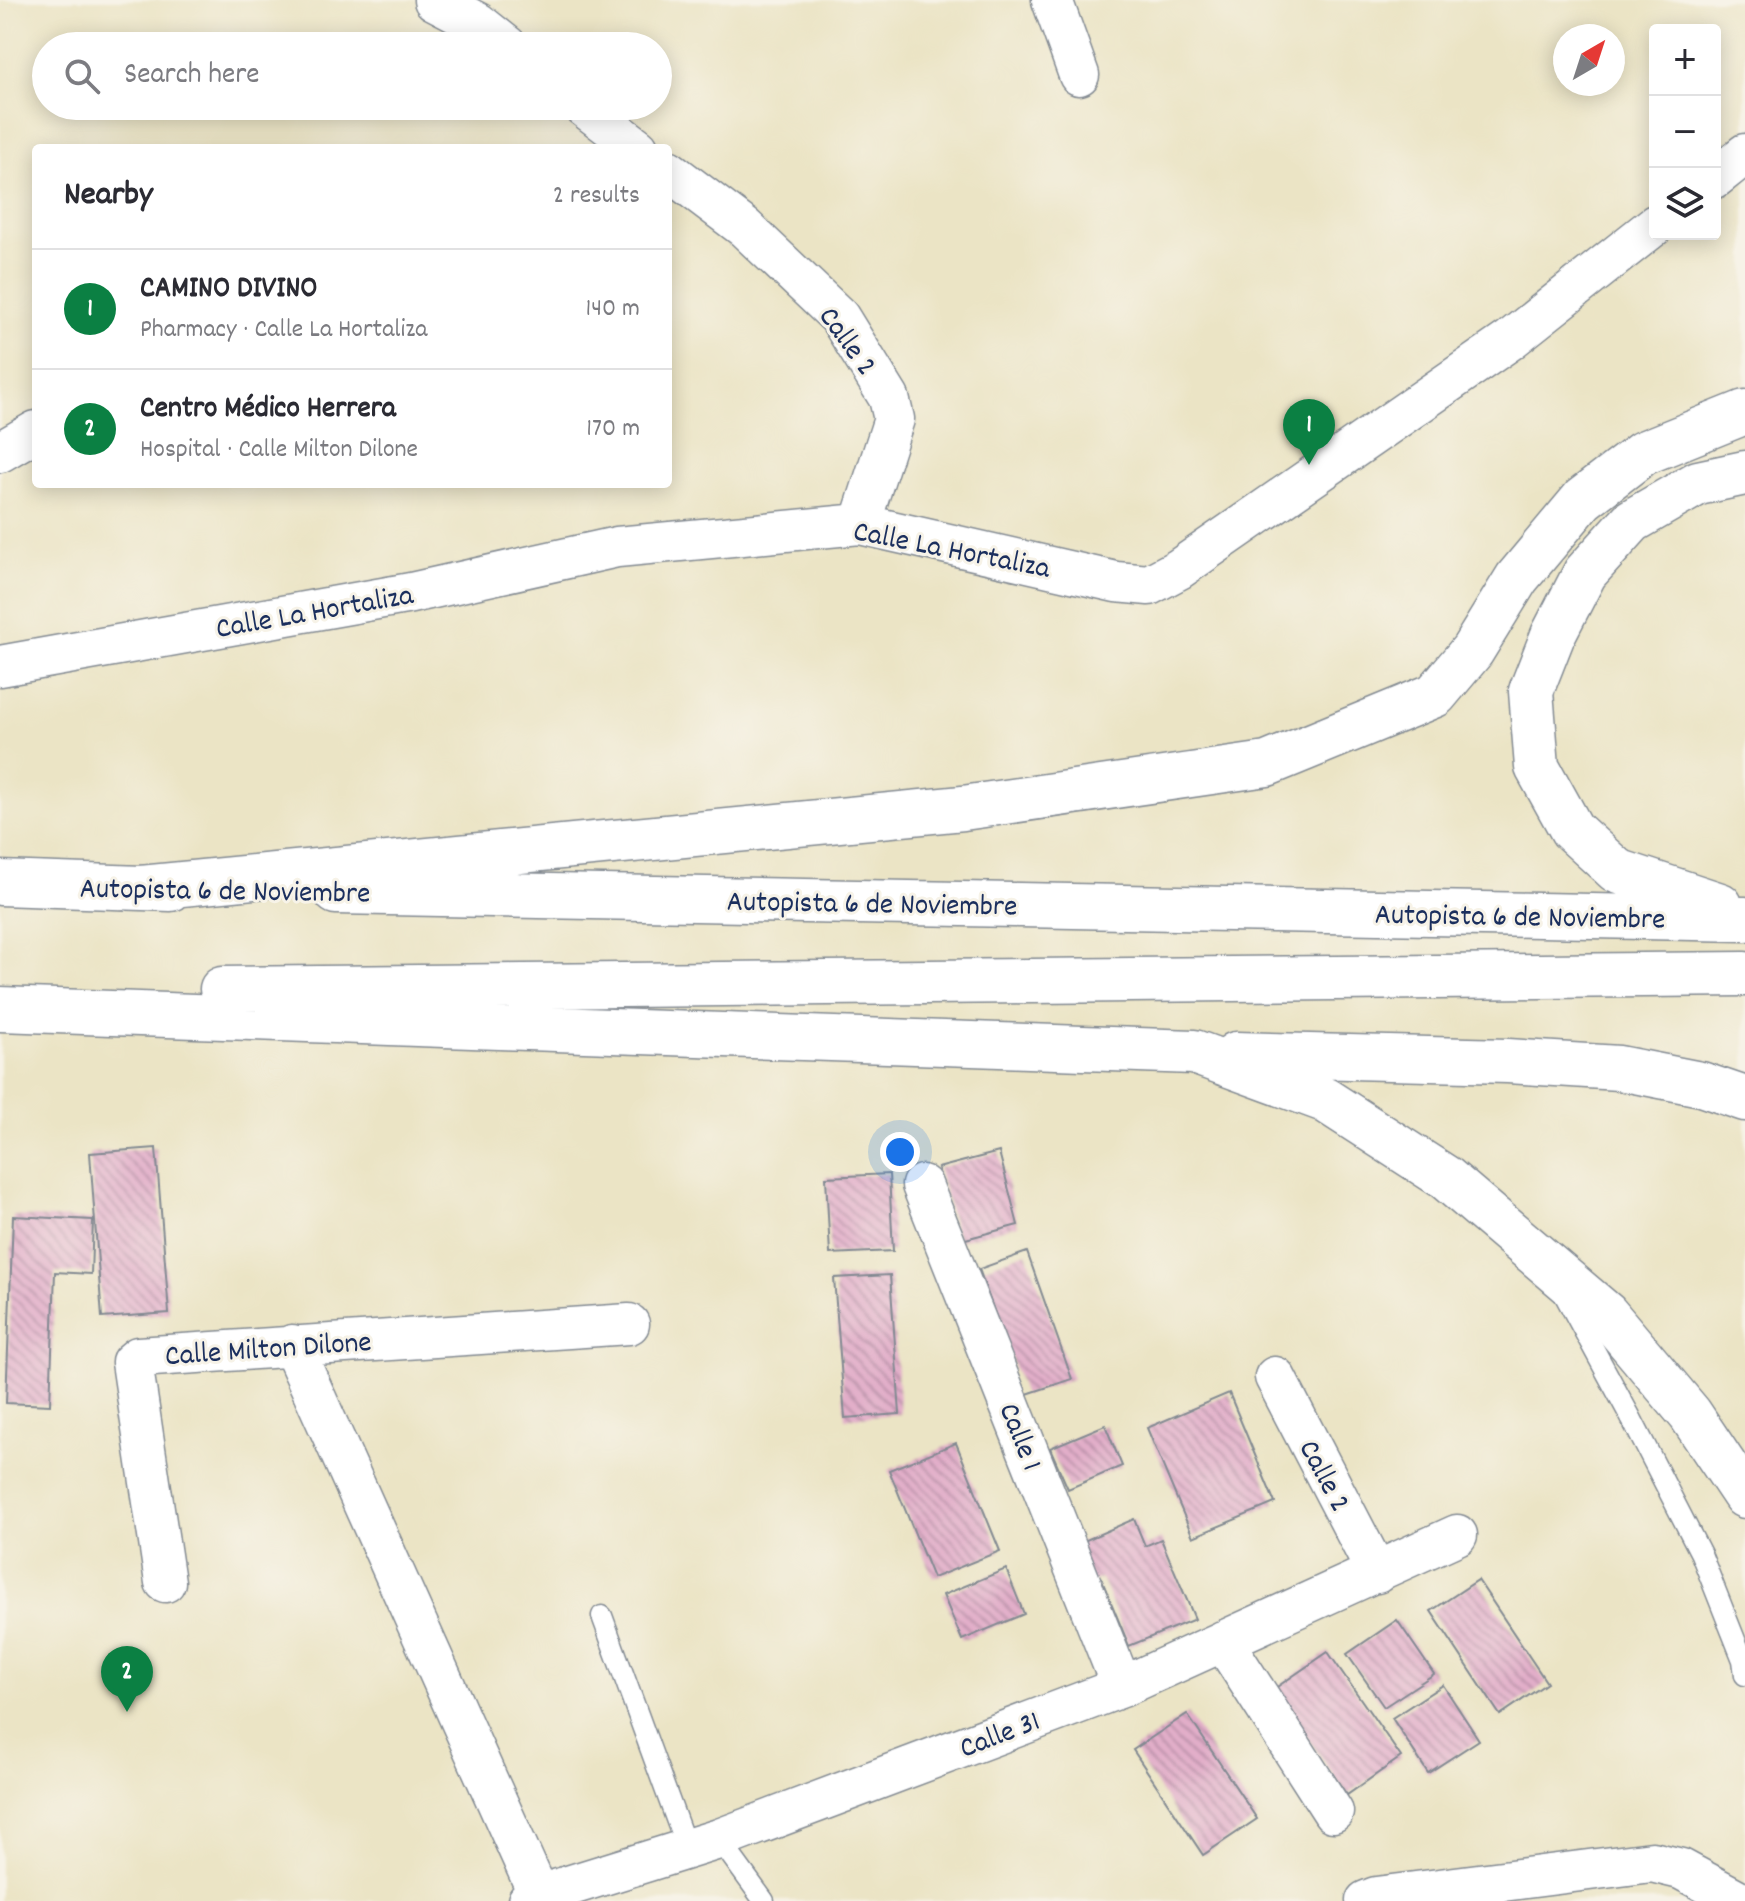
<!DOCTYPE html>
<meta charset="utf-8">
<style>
body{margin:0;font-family:Dekko,sans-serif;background:#f7f7f7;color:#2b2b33}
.controls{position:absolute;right:24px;top:24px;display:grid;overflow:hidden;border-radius:8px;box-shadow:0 4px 20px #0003}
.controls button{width:72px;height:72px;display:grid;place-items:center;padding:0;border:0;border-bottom:2px solid #e1e1e2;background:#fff;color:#2b2b33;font:40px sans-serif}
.compass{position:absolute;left:1553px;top:24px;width:72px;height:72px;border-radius:50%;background:#fff;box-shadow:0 4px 20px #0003;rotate:39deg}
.you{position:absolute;left:900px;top:1152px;width:28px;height:28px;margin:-20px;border:6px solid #fff;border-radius:50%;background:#1a73e8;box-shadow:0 0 0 12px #1a73e833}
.badge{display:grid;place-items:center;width:52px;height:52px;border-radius:50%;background:#0b8043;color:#fff;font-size:26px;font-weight:700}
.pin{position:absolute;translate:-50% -66px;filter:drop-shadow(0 2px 4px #0008)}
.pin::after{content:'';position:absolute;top:42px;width:28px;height:24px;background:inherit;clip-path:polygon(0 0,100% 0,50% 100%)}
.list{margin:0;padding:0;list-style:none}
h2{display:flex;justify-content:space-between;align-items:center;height:104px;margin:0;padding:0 32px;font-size:34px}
h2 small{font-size:26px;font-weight:400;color:#7c7c81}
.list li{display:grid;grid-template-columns:52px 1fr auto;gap:24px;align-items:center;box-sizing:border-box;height:120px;padding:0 32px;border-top:2px solid #e1e1e2}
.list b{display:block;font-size:30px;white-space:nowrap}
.list p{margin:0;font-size:26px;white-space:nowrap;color:#7c7c81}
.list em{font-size:26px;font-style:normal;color:#7c7c81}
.icon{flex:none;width:44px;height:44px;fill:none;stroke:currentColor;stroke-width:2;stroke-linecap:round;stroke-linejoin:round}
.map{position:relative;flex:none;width:1745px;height:1901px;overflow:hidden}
.search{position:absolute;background:#fff;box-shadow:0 4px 20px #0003;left:32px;top:32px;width:640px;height:88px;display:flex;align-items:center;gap:20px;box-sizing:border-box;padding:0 28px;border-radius:44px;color:#7c7c81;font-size:30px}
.panel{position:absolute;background:#fff;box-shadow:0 4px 20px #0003;left:32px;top:144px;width:640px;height:344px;border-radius:8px}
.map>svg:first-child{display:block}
.building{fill:url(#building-back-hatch)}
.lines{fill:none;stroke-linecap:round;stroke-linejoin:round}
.service-casing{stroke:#838a92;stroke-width:23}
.minor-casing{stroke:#838a92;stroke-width:43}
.motorway-casing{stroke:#838a92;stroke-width:47}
.service{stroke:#fff;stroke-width:20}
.minor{stroke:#fff;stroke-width:40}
.motorway{stroke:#fff;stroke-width:44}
.labels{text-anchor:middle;stroke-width:6;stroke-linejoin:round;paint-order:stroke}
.street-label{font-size:30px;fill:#1b2f5e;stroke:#f7f3e8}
</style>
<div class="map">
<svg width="1745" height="1901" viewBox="0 0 1745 1901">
<defs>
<pattern id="building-back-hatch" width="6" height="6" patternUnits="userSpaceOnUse" patternTransform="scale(2)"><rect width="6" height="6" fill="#e2aec9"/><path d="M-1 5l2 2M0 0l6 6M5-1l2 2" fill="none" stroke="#b68ea6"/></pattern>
</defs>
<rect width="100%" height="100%" fill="#f7f3e8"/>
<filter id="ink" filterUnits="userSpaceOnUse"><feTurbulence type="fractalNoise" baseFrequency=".0125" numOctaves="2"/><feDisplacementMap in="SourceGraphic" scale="16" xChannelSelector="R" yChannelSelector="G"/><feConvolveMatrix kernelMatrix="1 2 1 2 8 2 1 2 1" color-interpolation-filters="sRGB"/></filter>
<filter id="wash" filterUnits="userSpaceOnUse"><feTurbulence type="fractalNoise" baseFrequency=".006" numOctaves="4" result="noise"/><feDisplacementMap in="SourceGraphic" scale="32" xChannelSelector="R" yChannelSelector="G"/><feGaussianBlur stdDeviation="1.8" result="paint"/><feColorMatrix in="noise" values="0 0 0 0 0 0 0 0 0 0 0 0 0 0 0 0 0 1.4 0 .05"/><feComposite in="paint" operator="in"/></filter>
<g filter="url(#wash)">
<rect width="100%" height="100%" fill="#ebe4c5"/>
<g id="blocks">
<path class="building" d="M156,1148L169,1313L102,1318L90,1153Z
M999,1152L1018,1225L958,1241L938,1168Z
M889,1174L893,1251L830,1254L826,1177Z
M13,1216L93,1220L91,1274L55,1272L50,1405L6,1403Z
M1027,1252L1072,1379L1024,1395L979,1269Z
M890,1275L900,1414L845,1418L834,1278Z
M1229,1393L1275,1503L1193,1537L1147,1428Z
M1105,1425L1122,1466L1068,1489L1050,1448Z
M956,1443L1000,1551L933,1578L889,1470Z
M1134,1519L1145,1546L1161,1539L1195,1619L1129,1646L1101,1578L1086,1584L1070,1547Z
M1006,1569L1024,1614L962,1640L943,1595Z
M1478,1580L1547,1683L1500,1715L1431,1611Z
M1397,1620L1434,1674L1384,1707L1347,1654Z
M1328,1652L1401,1757L1347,1795L1274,1689Z
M1443,1685L1479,1740L1428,1773L1392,1718Z
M1187,1714L1257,1819L1203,1855L1133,1750Z"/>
</g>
</g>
<g filter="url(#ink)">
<use href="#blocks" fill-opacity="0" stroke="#838a92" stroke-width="2"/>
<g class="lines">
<g class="service-casing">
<path id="service" d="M1564,1294L1630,1416L1701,1554L1743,1660L1745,1675
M602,1616L687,1849
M719,1839L764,1901"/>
</g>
<g class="minor-casing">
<path id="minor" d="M434,0L478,23L507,46
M1052,0L1079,75
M583,106L638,148
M668,170L745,228L839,317L889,398L894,419L860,524
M1715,178L1745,154
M0,452L36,431
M0,666L411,593L617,547L860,524L1116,582L1149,585L1179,569L1510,340L1655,225
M922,1185L1122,1687
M292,1345L539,1895
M1275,1377L1377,1573
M165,1582L132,1362L138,1357L629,1324
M1223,1641L1333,1812
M528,1901L539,1895L719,1839L1122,1687L1457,1535
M1366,1901L1376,1897L1652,1862L1681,1869L1740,1901"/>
</g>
<g class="motorway-casing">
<path id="motorway" d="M0,883L171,889
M141,888L963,808L1267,764L1435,695L1472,651L1517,578L1583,499L1643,453L1745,412
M336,892L1745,919
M1720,905L1617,871L1572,830L1537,767L1531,691L1553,635L1585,573L1632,521L1698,483L1745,473
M222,989L1745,974
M0,1009L1194,1052L1325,1100L1446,1178L1606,1314L1690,1414L1745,1496
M1236,1054L1508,1061L1619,1068L1701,1084L1745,1099"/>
</g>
<use href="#service" class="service"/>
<use href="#minor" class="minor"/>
<use href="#motorway" class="motorway"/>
</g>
</g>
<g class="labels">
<g class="street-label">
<text transform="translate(849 340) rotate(54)" y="10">Calle 2</text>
<text transform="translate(952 548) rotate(11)" y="10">Calle La Hortaliza</text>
<text transform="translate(314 610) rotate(-10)" y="10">Calle La Hortaliza</text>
<text transform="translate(225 889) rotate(1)" y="10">Autopista 6 de Noviembre</text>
<text transform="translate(872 902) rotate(1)" y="10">Autopista 6 de Noviembre</text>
<text transform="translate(1520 915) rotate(1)" y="10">Autopista 6 de Noviembre</text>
<text transform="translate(268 1347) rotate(-4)" y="10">Calle Milton Dilone</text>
<text transform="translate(1022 1436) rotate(68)" y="10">Calle 1</text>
<text transform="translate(1326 1475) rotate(62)" y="10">Calle 2</text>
<text transform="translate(999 1733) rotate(-21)" y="10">Calle 31</text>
</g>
</g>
</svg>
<div class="controls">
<button>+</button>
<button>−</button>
<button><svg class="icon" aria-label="layers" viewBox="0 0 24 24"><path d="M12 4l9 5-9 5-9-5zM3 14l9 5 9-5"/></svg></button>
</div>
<svg class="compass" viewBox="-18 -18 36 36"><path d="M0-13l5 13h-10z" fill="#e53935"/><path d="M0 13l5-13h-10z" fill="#7c7c81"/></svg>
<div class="you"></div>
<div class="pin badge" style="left:1309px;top:465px">1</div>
<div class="pin badge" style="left:127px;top:1712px">2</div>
<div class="search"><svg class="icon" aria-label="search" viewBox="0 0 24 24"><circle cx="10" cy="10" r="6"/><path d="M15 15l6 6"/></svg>Search here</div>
<section class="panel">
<h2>Nearby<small>2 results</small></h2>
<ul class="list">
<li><span class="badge">1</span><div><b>CAMINO DIVINO</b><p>Pharmacy · Calle La Hortaliza</p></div><em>140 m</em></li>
<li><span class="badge">2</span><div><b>Centro Médico Herrera</b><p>Hospital · Calle Milton Dilone</p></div><em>170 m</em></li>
</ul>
</section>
</div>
